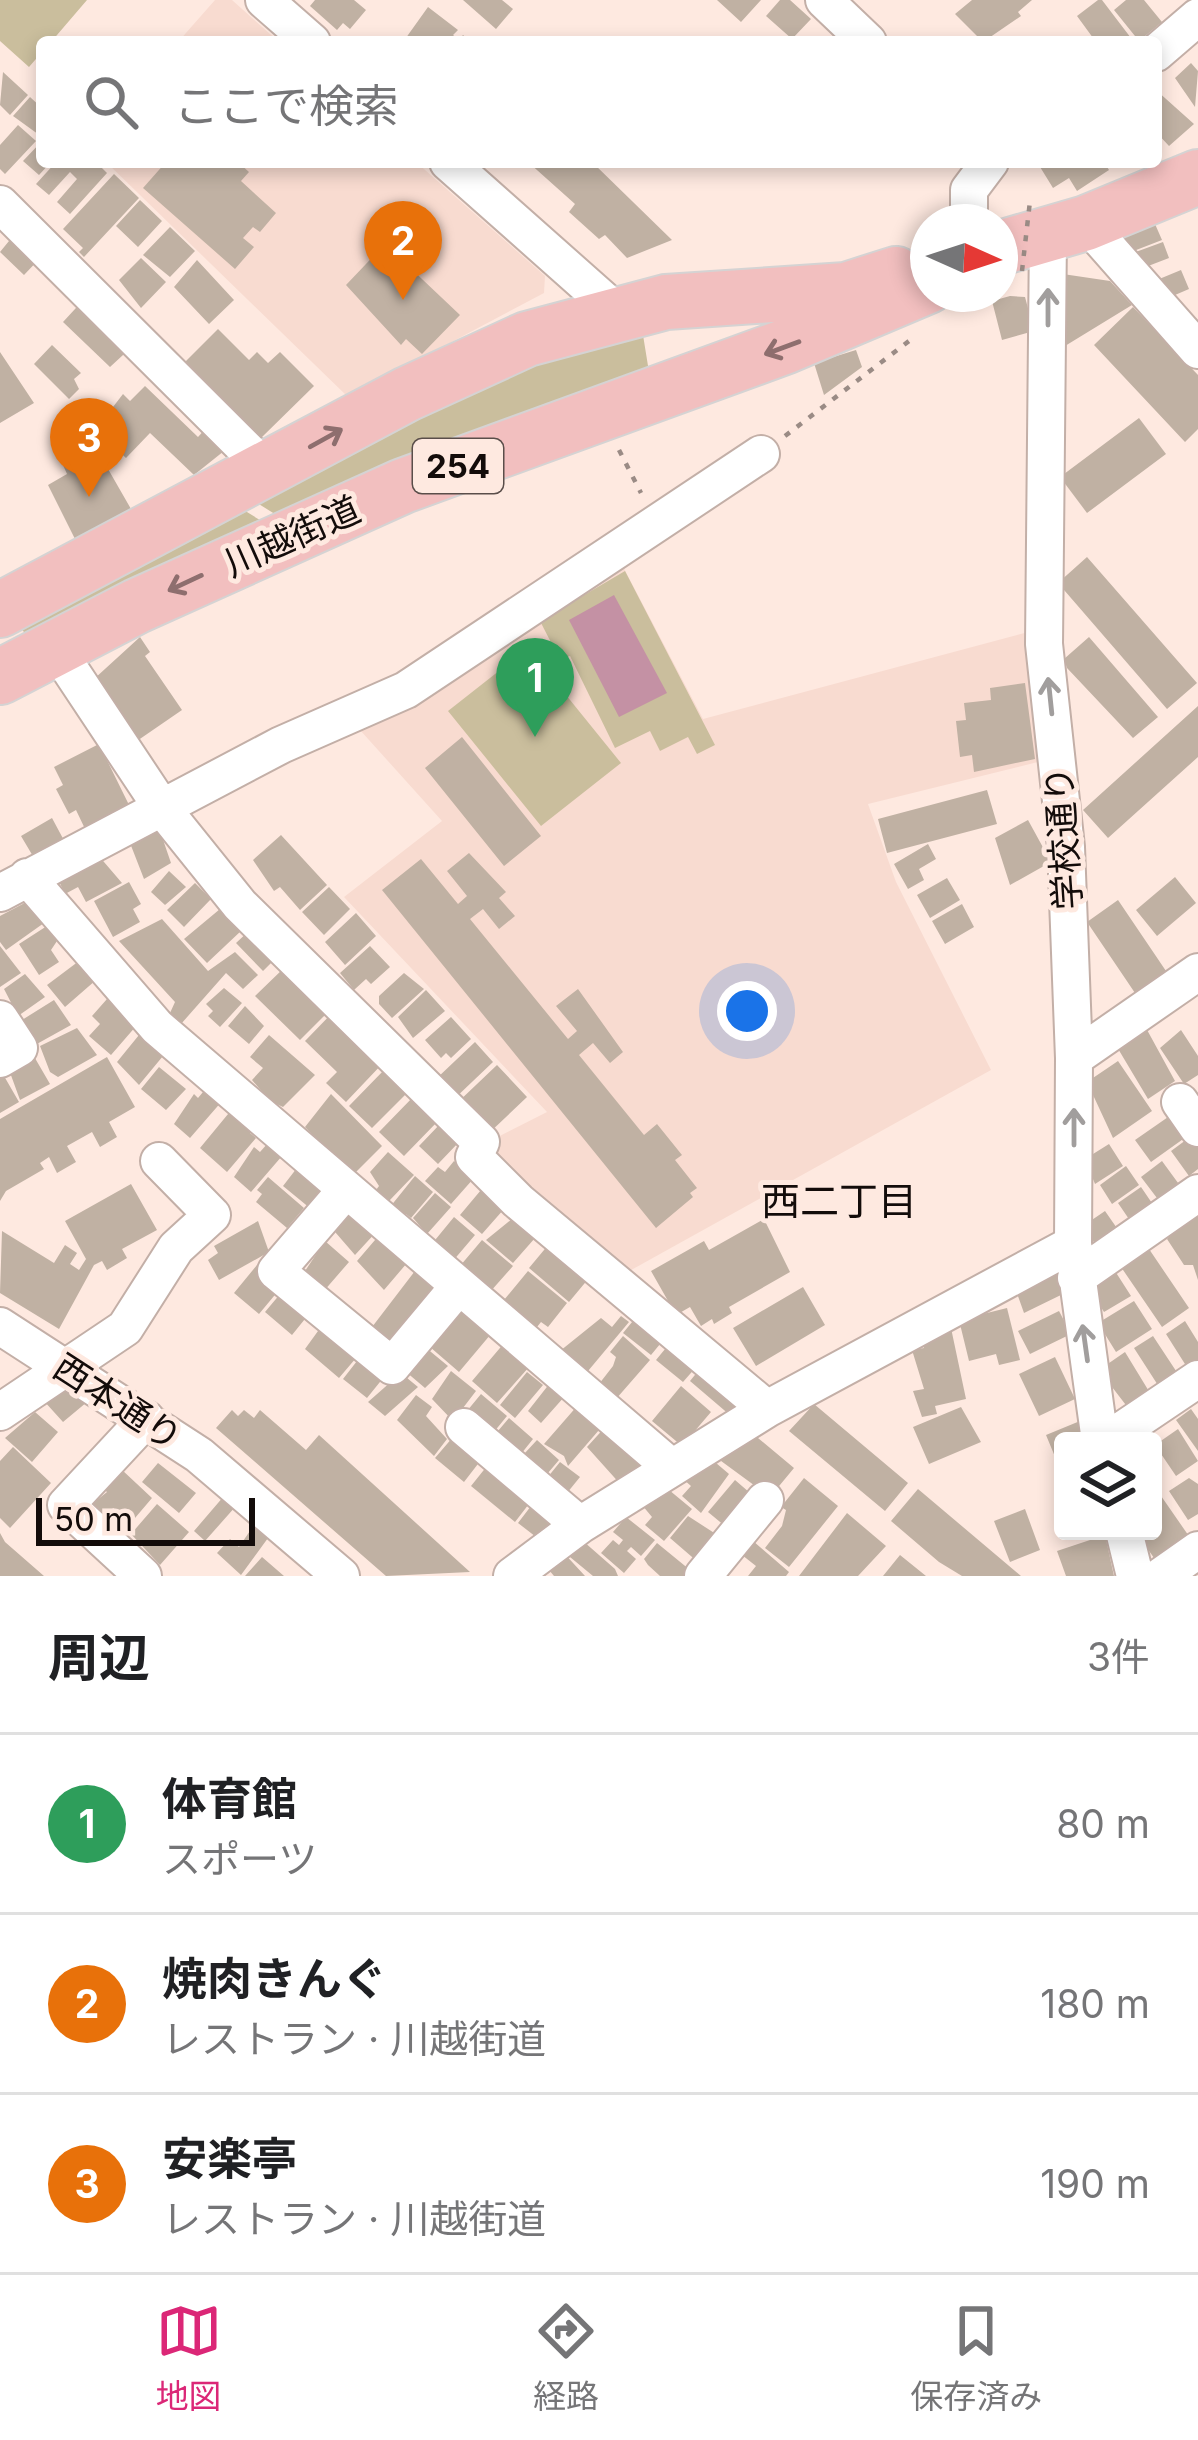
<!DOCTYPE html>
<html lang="ja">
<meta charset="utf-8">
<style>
body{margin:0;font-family:Inter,"Noto Sans JP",sans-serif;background:#f2f2f2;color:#202124}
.controls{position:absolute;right:36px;bottom:36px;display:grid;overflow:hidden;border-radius:12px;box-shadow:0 6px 18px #0003}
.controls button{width:108px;height:108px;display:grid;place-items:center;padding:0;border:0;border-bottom:3px solid #e0e0e0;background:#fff;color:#202124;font:60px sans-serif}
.compass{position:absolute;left:910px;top:204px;width:108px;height:108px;border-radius:50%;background:#fff;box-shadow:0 6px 18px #0003;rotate:93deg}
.scale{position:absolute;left:36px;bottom:30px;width:219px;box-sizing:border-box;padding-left:12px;border:6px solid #130c0a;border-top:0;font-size:33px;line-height:42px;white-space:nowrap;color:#130c0a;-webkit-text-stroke:9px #fee9e0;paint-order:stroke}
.you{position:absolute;left:747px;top:1011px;width:42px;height:42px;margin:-30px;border:9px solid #fff;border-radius:50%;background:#1a73e8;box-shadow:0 0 0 18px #1a73e833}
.badge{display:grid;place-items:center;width:78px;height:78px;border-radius:50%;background:#db2777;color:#fff;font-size:39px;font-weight:700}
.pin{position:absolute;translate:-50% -99px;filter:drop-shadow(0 3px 6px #0008)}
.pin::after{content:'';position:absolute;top:63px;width:42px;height:36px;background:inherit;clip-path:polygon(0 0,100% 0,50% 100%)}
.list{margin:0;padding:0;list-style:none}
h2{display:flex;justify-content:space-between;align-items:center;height:156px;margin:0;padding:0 48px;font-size:51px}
h2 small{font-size:39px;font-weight:400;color:#757577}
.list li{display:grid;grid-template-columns:78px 1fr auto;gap:36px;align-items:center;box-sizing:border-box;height:180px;padding:0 48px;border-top:3px solid #e0e0e0}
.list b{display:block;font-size:45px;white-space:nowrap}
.list p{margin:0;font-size:39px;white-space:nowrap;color:#757577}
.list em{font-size:39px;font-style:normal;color:#757577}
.icon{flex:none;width:66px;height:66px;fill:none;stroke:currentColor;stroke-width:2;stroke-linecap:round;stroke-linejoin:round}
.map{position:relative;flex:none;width:1198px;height:1576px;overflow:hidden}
.search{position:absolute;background:#fff;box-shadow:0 6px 18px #0003;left:36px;right:36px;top:36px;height:132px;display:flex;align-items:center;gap:30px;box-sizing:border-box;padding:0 42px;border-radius:12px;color:#757577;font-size:45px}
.sheet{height:696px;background:#fff}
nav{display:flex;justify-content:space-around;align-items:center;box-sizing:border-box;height:168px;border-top:3px solid #e0e0e0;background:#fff;font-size:33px;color:#757577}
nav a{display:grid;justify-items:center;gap:6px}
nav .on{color:#db2777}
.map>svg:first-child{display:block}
.built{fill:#f8dbd0}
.green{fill:#cabe9d}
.water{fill:#c491a4}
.building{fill:#c0b1a3}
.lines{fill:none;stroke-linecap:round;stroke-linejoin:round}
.minor-casing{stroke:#c3afa7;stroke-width:40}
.highway-casing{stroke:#d5d3d3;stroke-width:58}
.path{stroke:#9a8b85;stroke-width:4.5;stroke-dasharray:6 9;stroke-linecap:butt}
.minor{stroke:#fff;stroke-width:36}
.highway{stroke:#f2bfbf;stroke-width:54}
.path-bridge{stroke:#9a8b85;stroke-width:4.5;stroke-dasharray:6 9;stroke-linecap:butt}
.oneway{stroke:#a19e9d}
.oneway2{stroke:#8e6e6e}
.labels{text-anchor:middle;stroke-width:10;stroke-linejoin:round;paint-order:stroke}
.shield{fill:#fee9e0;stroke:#5a4e4a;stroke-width:3}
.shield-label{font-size:33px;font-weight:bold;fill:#130c0a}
.street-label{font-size:36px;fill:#130c0a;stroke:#fee9e0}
.neighbourhood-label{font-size:39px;fill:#130c0a;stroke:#fee9e0}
</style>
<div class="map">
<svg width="1198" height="1576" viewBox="0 0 1198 1576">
<rect width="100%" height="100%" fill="#fee9e0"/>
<path class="built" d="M215,0H232L279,42H178Z
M106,162H416L545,276L544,293L348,397Z
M619,559L703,719L1032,631L1050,759L868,804L896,882L991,1070L624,1274L494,1163L488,1142L547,1112L344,897L442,821L351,720Z"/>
<path class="green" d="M0,0H87L51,42H42V52L29,67L0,41Z
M643,335L649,372L286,521L246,496L446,388Z
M229,501L268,525L26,635L19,625Z
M625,571L715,745L697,754L688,737L660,751L650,731L615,748L570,656L560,660L540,621Z
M528,648L621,763L541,826L448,711Z"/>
<path class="water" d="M614,595L667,693L619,717L569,620Z"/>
<path class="building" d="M315,0H354L366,10L350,29L343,23L337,30L310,6Z
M463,0H502L513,9L496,29Z
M717,0H761L741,22Z
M780,0H790L811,19L792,39L766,16Z
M972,0H1032L1018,12L1021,16L983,42L955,14Z
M1098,0H1102L1134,42H1096L1077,16Z
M1126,0H1144L1162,22L1139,41L1114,10Z
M428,7L458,30L453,35L459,40L463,35L471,42H403Z
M1191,63L1198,71L1195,107L1175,78Z
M3,72L28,95L10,115L0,105Z
M1156,90L1194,124L1169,146L1156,132Z
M30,97L42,108V137L13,116Z
M18,125L36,141L5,174L0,169V145Z
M42,141V162H51L39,175L23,161Z
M56,162H96L107,173L70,214L57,202L77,179L70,172L49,195L36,184Z
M166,162H238L249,172L241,181L276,213L260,232L253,227L243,238L254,247L235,269L143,188Z
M528,162H592L672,240L627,258L605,235L599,239L569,212L575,204Z
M1037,162H1104L1109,170L1077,191L1069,178L1053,188Z
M114,174L139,198L84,257L79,252L83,248L63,229Z
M140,200L162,221L138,247L116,226Z
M1155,224L1162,240L1131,252L1122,236Z
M170,227L195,251L170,277L143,255Z
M18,230L43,255L24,275L0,252Z
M1163,242L1169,258L1143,268L1133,253Z
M385,244L460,315L422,354L406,339L401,345L346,285Z
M141,258L166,282L141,308L119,280Z
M197,260L234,300L209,324L174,287Z
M1181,270L1189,289L1168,298L1152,282Z
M1056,273L1110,281L1132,305L1065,346Z
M87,296L136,343L110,367L63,322Z
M1010,296L1025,297L1034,331L1002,340L992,301Z
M1133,307L1198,375V429L1185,442L1094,345Z
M218,329L249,360L257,352L268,363L280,352L314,386L261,438L185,362Z
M52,345L81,373L74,379L79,389L69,399L34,364Z
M856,350L862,367L824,395L814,363Z
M0,352L34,403L0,423Z
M145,386L198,437L208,426L229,447L194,475L150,433L126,458L96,429L123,394L130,401Z
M1139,418L1166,454L1087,513L1060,477Z
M96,448L131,509L75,539L48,485L67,474L63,465Z
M1087,557L1197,683L1167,709L1058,583Z
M140,637L150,652L145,656L182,710L134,743L94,679Z
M1089,637L1158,717L1133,738L1067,668L1064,659Z
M1025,683L1035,759L974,772L972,755L960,757L956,721L966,720L964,703L991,700L990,688Z
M1198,706V757L1108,838L1083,810Z
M462,737L541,836L504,866L425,768Z
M99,744L132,811L87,833L76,810L69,814L56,789L63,785L54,767Z
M987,790L997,824L887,853L878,819Z
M52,818L67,846L37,863L21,836Z
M1028,820L1051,862L1010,885L995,838Z
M159,828L171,863L144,879L130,843Z
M281,835L327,885L300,910L280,887L274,891L253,860Z
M928,844L936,859L919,869L924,880L908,889L894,864Z
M469,853L506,892L499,898L515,916L499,929L483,909L470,919L568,1039L577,1031L556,1006L578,989L623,1052L610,1063L593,1043L579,1055L644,1135L657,1124L682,1155L675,1160L697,1188L690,1193L693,1197L656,1228L382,890L421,859L458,904L467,896L447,871Z
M98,855L122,883L86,902L78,887L65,894L57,877Z
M169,871L186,887L165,905L151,892Z
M1175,877L1196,903L1157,936L1136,910Z
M947,878L960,900L930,918L917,895Z
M129,882L141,904L133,909L140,922L113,937L94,901Z
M195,883L211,899L184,927L167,910Z
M329,887L350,909L324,935L302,912Z
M36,897L51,918L6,950L0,942V916Z
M1118,900L1166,971L1135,993L1087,922Z
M226,904L242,930L207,963L184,939Z
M962,904L974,927L945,944L932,921Z
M356,913L376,936L345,965L325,942Z
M162,919L208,971L235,952L258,975L243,989L226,973L181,1024L170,1013L175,1002L119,941Z
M50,924L59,938L51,950L59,962L39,975L19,944Z
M250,930L278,956L263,971L236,943Z
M0,946L21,973L0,987Z
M370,946L390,967L371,984L366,979L354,990L340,973Z
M79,961L96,980L65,1007L47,985Z
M285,967L329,1011L300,1040L255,996Z
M404,973L424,989L392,1018L379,1004V996Z
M25,974L45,997L18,1016L4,989Z
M224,988L242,1003L220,1027L208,1016L213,1011L206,1004Z
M426,990L445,1011L413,1038L398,1017Z
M107,999L137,1025L111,1055L89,1036L100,1024L92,1016Z
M54,1000L71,1025L35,1045L22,1020Z
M245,1006L264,1026L249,1044L228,1026Z
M336,1009L384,1062L346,1102L326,1083L337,1072L305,1041Z
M451,1017L471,1039L451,1058L446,1053L441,1058L425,1040Z
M77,1028L97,1055L58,1077L50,1072L40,1046Z
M1146,1028L1175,1081L1148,1099L1117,1047Z
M1181,1030L1198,1056V1075L1184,1084L1160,1048Z
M139,1035L163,1056L139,1085L117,1062Z
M269,1035L315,1075L283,1107L270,1101L252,1080L263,1068L250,1057Z
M475,1042L493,1062L452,1101L436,1079Z
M32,1053L50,1084L20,1100L8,1067Z
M107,1057L135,1107L109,1122L117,1137L100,1147L92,1132L67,1146L76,1162L57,1173L49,1157L40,1163L44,1169L6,1191L0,1201V1119Z
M1118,1061L1152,1111L1113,1138L1087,1082Z
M497,1065L527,1097L488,1134L456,1104Z
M159,1067L186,1089L166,1110L141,1089Z
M385,1069L408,1092L372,1128L349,1106Z
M4,1076L19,1102L0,1113V1078Z
M208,1086L223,1100L190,1138L174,1124L194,1094L198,1098Z
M331,1094L382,1146L352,1176L305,1127Z
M414,1096L439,1120L404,1156L379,1132Z
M233,1108L255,1127L250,1133L256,1138L227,1172L200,1148Z
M1171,1115L1186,1137L1151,1162L1135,1140Z
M441,1123L460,1141L438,1164L419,1146Z
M1190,1137L1198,1148V1169L1189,1176L1171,1151Z
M268,1143L282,1156L251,1192L234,1177L254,1147L260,1152Z
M1109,1144L1123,1166L1095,1184L1085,1159Z
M388,1152L414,1175L389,1201L376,1190L379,1186L370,1172Z
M454,1161L474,1178L451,1204L425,1181L438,1167L445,1172Z
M1162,1161L1181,1187L1160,1202L1141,1177Z
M300,1164L324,1192L311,1209L283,1186Z
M1126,1166L1139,1185L1112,1204L1100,1185Z
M415,1176L433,1192L411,1218L406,1214L402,1218L390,1207Z
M268,1177L304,1208L287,1228L256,1202L262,1194L257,1190Z
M131,1184L157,1230L122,1249L127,1258L107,1270L102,1261L94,1265L59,1329L0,1293L2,1231L54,1263L65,1245L77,1253L70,1264L79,1270L86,1259L65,1221Z
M1141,1187L1156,1209L1133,1225L1118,1203Z
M481,1190L504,1209L482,1234L460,1215Z
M435,1193L451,1207L427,1234L413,1218Z
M343,1209L378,1230L355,1255L329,1225Z
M1198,1209V1280L1193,1265H1184L1167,1239Z
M1105,1211L1121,1234L1096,1245L1083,1226Z
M454,1217L475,1235L452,1262L431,1245Z
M512,1219L535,1238L513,1263L486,1240Z
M764,1219L790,1272L729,1307L732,1313L714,1324L712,1319L701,1326L690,1307L676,1315L651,1271L704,1241L709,1250Z
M258,1221L269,1252L219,1280L208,1260L218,1253L214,1246Z
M381,1233L407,1263L384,1290L357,1261Z
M482,1240L513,1266L490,1292L460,1266Z
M325,1241L349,1262L323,1292L305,1271Z
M549,1244L589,1278L569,1302L529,1268Z
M1149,1249L1189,1308L1162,1327L1121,1267Z
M257,1265L279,1290L259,1314L234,1293Z
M418,1267L440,1282L393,1348L369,1331Z
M1053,1267L1065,1293L1024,1313L1014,1285Z
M528,1271L567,1303L548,1327L541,1322L533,1332L504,1300Z
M1115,1271L1131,1296L1104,1312L1089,1288Z
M286,1287L313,1309L292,1335L265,1312Z
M803,1287L825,1325L756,1366L733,1328Z
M1134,1301L1152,1329L1116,1352L1098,1323Z
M467,1303L496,1328L459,1372L430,1347Z
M1007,1308L1020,1360L999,1365L996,1354L969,1361L959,1320Z
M1059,1311L1071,1334L1030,1354L1018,1331Z
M621,1316L629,1322L583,1377L560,1351L601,1318L612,1327Z
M637,1316L665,1338L651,1355L623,1333Z
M326,1320L356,1358L339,1378L305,1349Z
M1185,1321L1198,1342V1367L1190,1372L1166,1334Z
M951,1328L966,1399L935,1406L937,1414L922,1417L913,1391L924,1389L912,1350L924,1348L921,1335Z
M623,1336L650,1360L616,1399L599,1384L613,1366L616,1357L610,1352Z
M1153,1336L1182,1380L1163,1393L1134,1348Z
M505,1342L529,1367L497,1403L472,1381Z
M670,1343L697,1366L683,1382L656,1360Z
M425,1347L448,1366L425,1388L405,1371Z
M364,1352L388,1372L367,1398L343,1379Z
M1125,1352L1150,1393L1132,1413L1099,1370Z
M1055,1357L1075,1399L1039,1416L1019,1374Z
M703,1365L744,1400L731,1416L690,1381Z
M451,1371L476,1391L453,1421L432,1399Z
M527,1372L543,1385L515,1418L500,1405Z
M401,1373L418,1387L385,1416L368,1402Z
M550,1383L565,1396L541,1423L528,1411Z
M69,1386L87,1402L63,1422L44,1401L56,1387L62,1393Z
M681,1386L711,1412L682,1446L652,1421Z
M481,1394L507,1416L489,1438L467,1411Z
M416,1395L432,1407L426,1416L447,1439L434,1456L397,1420Z
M814,1404L908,1483L885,1511L789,1431Z
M578,1405L599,1430L568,1466L564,1456L544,1444Z
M961,1407L981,1442L929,1464L913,1427Z
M1191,1409L1198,1419V1451L1176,1420Z
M232,1410L238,1416L244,1410L254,1418L260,1410L306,1450L319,1435L470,1572L386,1576L216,1428Z
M35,1412L58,1432L32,1462L5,1438Z
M509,1418L533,1439L517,1459L492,1438Z
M1080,1421L1088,1441H1063V1476L1046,1435Z
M607,1425L645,1459L622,1486L587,1447Z
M1178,1429L1198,1461L1176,1476L1155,1445Z
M752,1433L794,1468L770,1497L717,1458Z
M453,1437L481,1460L464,1482L435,1458Z
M537,1440L559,1460L542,1480L524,1454Z
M13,1447L51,1483L10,1528L0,1518V1461Z
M709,1457L729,1474L701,1513L682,1496L691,1486L683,1479Z
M560,1462L580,1477L567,1493L543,1483Z
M158,1463L196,1493L179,1513L142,1482Z
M487,1466L532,1500L515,1522L471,1486Z
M121,1469L152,1498L135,1518L127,1511L111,1529L87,1508L107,1492L102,1488Z
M804,1478L838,1506L789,1567L765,1548L782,1526L786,1510L781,1507Z
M1189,1478L1198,1484V1514L1188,1520L1169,1491Z
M735,1480L757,1499L731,1531L708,1512Z
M663,1485L692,1509L664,1541L645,1525L652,1517L642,1505Z
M918,1489L1021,1576H962L939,1562L891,1521Z
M1159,1493L1193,1542L1159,1565L1135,1531H1153V1497Z
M224,1496L236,1506L205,1541L194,1531Z
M157,1504L189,1532L160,1565L131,1534Z
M531,1506L554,1525L540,1540L518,1523Z
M1025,1509L1040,1550L1010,1562L994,1521Z
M847,1513L886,1546L858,1576H799Z
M688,1516L722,1538L699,1563L670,1538Z
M626,1517L655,1540L641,1556L631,1547L627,1551L636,1559L624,1573L601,1553L613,1540L619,1545L623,1540L613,1532Z
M254,1525L268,1538L241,1575L217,1553L230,1539L239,1547Z
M0,1533L5,1542L44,1576H0Z
M1105,1535L1114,1576H1066L1057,1551Z
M583,1541L615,1569L618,1576H593L570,1557Z
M753,1541L789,1572L786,1576H748L756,1566L742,1555Z
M657,1543L690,1570L685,1576H660L648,1565L644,1559Z
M562,1551L585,1576H554L549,1570Z
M900,1555L926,1576H883Z
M262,1557L284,1576H245Z"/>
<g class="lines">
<g class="minor-casing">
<path id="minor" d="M264,0L312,42
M824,0L868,42
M1156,53L1198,17
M448,162L617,312
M0,204L267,470
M969,222V190L990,162
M1086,223L1198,350
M1048,234L1044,644L1066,847L1074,1058L1073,1244L1100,1441
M55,647L162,808L240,905L481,1142L474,1157L518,1201L767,1409
M27,877L157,1027L671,1467
M0,893L281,745L406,690L761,454
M0,1019L19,1048L0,1059
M1074,1058L1198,972
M1180,1102L1198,1128
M345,1191L276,1271L392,1366L458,1287
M1076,1278L1198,1193
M0,1326L199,1455L341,1576
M0,1412L125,1328L176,1248L212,1215L159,1161
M464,1427L580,1525
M1106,1441L1198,1379
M1124,1531L1135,1576
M143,1576L66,1505L146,1419
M512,1576L580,1525L767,1409L1073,1244
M703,1576L765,1500
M1161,1576L1198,1550"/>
</g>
<g class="highway-casing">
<path id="highway" d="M1000,248L1086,223L1198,177
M0,610L407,394L527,339L666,302L846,290L896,274
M0,677L137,606L403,486L784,347L928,286"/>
</g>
<path class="path" d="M785,436L909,341
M619,450L641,493"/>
<use href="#minor" class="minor"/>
<use href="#highway" class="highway"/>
<path class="path-bridge" d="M1022,271L1030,201"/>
</g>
<defs><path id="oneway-shaft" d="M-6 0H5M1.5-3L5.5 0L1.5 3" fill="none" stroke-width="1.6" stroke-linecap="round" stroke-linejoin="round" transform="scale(3)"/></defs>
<g class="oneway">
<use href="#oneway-shaft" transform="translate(1048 307) rotate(-90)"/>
<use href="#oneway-shaft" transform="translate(1050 696) rotate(-96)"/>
<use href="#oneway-shaft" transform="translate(1074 1127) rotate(-90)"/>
<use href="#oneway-shaft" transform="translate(1085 1343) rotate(-98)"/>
</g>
<g class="oneway2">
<use href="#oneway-shaft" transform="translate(782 348) rotate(160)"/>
<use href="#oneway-shaft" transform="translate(326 438) rotate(-29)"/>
<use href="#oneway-shaft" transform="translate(185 583) rotate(155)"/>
</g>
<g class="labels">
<rect class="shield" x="413" y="439" width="90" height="54" rx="9"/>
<g class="shield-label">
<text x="458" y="478">254</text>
</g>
<g class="street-label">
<text transform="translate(292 536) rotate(-24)" y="13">川越街道</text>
<text transform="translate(1063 838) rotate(-94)" y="13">学校通り</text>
<text transform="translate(118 1402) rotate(33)" y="13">西本通り</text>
</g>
<g class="neighbourhood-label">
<text x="839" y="1215">西二丁目</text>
</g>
</g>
</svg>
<div class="controls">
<button><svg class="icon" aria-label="layers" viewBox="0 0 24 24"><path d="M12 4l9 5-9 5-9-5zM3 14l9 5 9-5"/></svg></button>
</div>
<svg class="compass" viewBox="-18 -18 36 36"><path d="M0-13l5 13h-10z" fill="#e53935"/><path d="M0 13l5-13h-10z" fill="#757577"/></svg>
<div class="scale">50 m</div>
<div class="you"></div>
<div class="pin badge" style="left:535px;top:737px;background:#2e9e5b">1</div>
<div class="pin badge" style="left:403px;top:300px;background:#e8710a">2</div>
<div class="pin badge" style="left:89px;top:497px;background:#e8710a">3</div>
<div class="search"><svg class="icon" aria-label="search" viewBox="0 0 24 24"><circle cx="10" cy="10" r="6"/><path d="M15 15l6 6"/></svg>ここで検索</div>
</div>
<section class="sheet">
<h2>周辺<small>3件</small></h2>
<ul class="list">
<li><span class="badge" style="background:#2e9e5b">1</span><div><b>体育館</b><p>スポーツ</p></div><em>80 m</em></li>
<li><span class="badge" style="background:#e8710a">2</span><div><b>焼肉きんぐ</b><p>レストラン · 川越街道</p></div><em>180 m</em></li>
<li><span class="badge" style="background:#e8710a">3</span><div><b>安楽亭</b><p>レストラン · 川越街道</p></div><em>190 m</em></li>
</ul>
</section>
<nav>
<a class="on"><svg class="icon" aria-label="map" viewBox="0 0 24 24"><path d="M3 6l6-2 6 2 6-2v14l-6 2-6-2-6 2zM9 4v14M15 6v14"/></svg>地図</a>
<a><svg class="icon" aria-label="directions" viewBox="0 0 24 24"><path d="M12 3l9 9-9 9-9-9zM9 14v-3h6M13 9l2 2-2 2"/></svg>経路</a>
<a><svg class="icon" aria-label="saved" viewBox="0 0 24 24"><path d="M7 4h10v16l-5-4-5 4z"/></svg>保存済み</a>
</nav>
